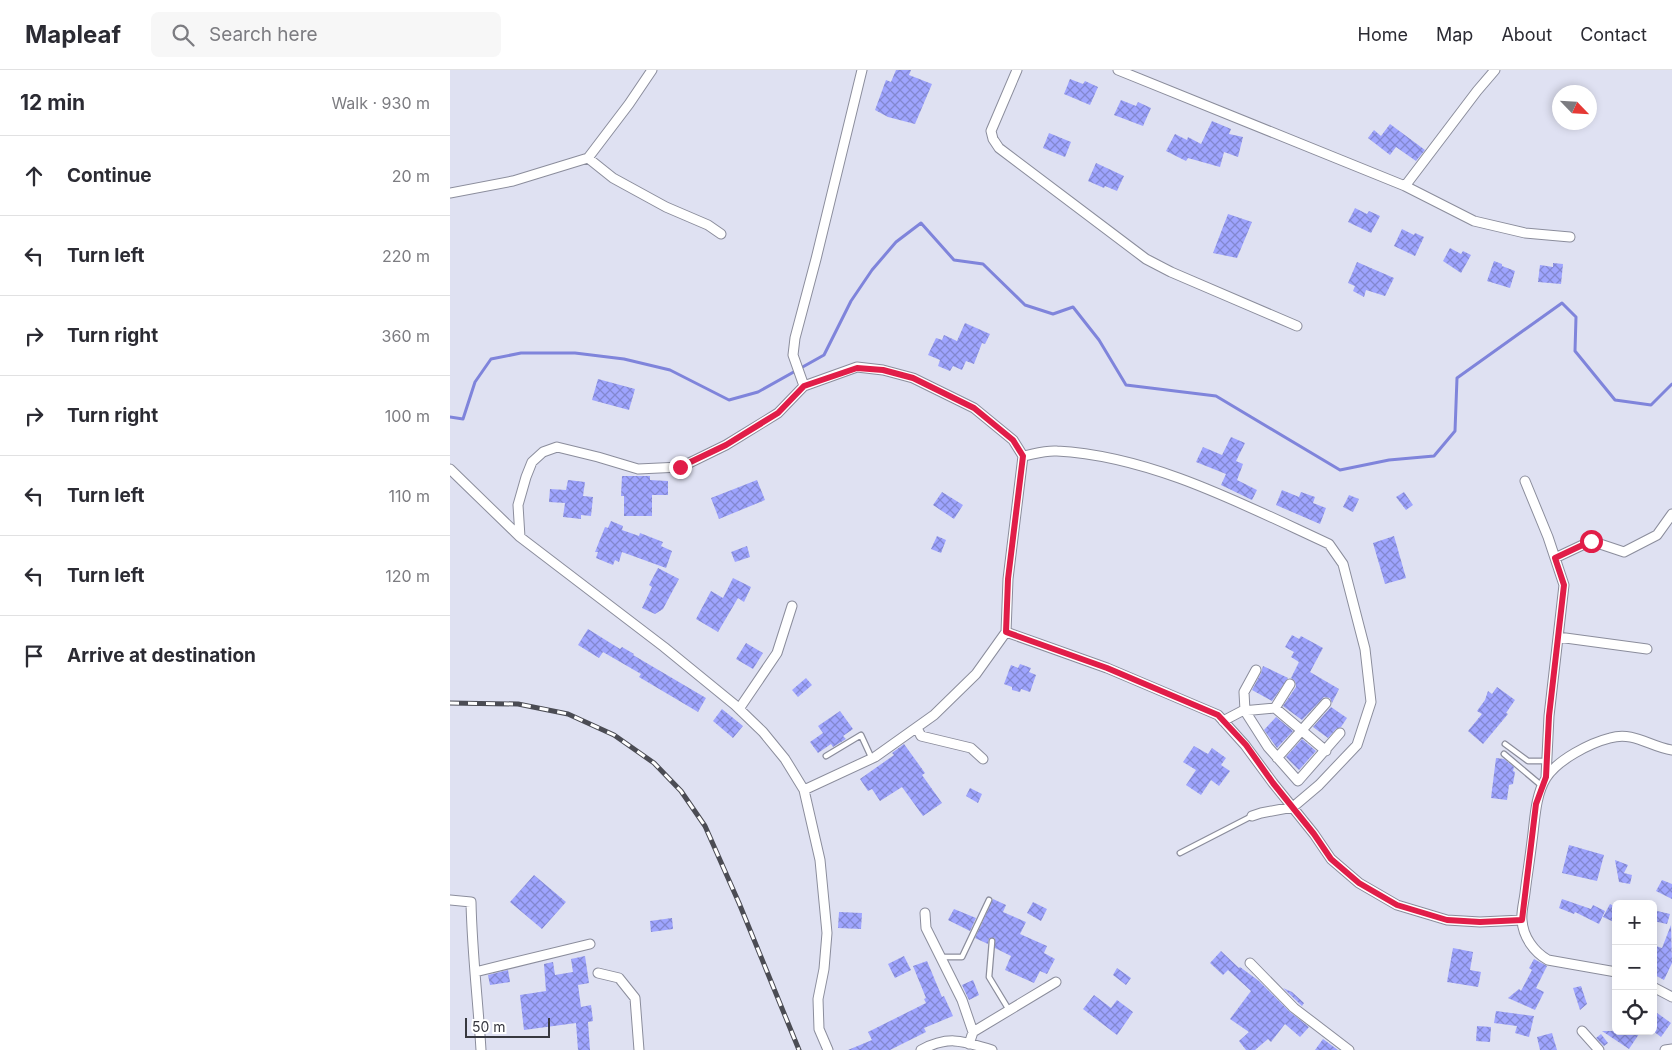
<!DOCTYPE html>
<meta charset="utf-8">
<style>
body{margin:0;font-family:Inter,sans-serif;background:#f7f7f7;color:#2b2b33}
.controls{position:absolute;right:15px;bottom:15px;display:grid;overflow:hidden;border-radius:8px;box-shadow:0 2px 8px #0003}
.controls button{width:45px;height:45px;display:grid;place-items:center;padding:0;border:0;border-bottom:1px solid #e1e1e2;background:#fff;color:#2b2b33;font:25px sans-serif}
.compass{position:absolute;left:1102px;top:15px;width:45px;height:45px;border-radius:50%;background:#fff;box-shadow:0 2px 8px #0003;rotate:115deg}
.scale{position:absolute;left:15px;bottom:12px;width:85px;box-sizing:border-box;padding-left:5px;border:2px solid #37383f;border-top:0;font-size:14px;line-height:18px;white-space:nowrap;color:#37383f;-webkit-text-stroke:4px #fff;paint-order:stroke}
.stop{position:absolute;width:15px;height:15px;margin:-11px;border:4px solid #e11d48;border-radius:50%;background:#fff}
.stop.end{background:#e11d48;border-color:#fff;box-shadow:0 1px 5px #0008}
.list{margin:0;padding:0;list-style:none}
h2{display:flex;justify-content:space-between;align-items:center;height:65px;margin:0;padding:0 20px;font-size:21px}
h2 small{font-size:16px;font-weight:400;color:#7c7c81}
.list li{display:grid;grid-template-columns:32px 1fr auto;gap:15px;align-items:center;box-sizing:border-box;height:80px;padding:0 20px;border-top:1px solid #e1e1e2}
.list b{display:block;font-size:19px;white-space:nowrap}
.list em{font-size:16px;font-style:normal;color:#7c7c81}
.icon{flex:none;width:28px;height:28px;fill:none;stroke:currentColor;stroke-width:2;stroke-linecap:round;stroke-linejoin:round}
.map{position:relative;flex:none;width:1222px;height:980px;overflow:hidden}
header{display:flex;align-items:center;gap:30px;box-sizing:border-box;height:70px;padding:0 25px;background:#fff;border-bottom:1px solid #e1e1e2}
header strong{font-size:24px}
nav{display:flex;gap:28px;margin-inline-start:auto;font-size:18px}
.search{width:350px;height:45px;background:#f7f7f7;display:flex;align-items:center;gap:12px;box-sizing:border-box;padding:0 18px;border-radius:8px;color:#7c7c81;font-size:19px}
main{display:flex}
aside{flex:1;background:#fff}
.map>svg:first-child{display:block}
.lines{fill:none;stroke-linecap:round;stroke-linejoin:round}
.stream{stroke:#7f84db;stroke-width:3}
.building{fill:url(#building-cross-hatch)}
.service-casing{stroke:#8b8d9c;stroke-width:7}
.minor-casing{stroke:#8b8d9c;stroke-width:11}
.service{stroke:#fff;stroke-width:4.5}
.minor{stroke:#fff;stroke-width:9}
.rail-casing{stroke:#4b4c54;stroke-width:5}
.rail{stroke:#fff;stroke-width:3;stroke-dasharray:9;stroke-linecap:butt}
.route{stroke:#e11d48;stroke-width:6}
</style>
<header>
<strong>Mapleaf</strong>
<div class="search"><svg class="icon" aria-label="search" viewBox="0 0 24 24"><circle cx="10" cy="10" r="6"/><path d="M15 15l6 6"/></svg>Search here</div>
<nav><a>Home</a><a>Map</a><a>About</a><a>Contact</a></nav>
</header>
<main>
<aside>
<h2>12 min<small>Walk · 930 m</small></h2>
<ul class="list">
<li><svg class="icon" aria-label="ahead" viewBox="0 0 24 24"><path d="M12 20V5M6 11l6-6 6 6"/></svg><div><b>Continue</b></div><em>20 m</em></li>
<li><svg class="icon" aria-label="left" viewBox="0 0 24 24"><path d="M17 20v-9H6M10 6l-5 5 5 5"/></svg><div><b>Turn left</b></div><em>220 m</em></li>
<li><svg class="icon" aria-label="right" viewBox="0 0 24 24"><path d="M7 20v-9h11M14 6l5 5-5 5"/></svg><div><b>Turn right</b></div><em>360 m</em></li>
<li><svg class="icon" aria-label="right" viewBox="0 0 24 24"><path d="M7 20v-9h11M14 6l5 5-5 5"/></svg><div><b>Turn right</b></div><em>100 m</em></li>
<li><svg class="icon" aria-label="left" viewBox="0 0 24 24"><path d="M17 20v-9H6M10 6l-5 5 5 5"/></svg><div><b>Turn left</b></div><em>110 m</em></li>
<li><svg class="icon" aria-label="left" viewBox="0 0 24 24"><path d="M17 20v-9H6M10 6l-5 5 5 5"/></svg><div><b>Turn left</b></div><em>120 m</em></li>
<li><svg class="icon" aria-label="arrive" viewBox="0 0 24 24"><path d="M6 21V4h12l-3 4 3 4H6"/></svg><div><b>Arrive at destination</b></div></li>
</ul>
</aside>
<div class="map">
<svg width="1222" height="980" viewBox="0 0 1222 980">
<defs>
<pattern id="building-cross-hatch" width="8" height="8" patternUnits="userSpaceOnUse" patternTransform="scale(1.25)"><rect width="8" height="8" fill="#9ea4fe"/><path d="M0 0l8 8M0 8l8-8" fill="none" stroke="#8287cf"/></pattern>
</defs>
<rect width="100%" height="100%" fill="#dfe1f2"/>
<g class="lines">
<path class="stream" d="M0,347L13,349L25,312L41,289L71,283H125L174,289L220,300L279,330L308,322L374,285L401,231L422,200L446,172L471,153L504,190L533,194L575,235L603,244L623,237L649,270L676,315L766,326L890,400L939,390L984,386L1005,361L1007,308L1112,233L1126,247L1125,281L1165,330L1201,335L1222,314"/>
</g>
<path class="building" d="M446,0H461L459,5L482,14L465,54L438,47L425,40L436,10L441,12Z
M620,9L633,14L635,11L648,17L640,35L614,24Z
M671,30L686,36L688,32L701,38L693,56L664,45Z
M762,51L781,59L779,64L793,67L788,87L774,82L770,97L738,88L736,91L716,81L725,64L737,70L738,67L751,74Z
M940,54L975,80L966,91L946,77L940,85L918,68L924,60L931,66Z
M599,63L621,72L615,87L593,78Z
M646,93L674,106L667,121L655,116L654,118L638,111Z
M905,138L917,144L919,141L930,146L921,163L898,152Z
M778,144L802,152L787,188L763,183Z
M952,159L964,165L965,163L974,167L965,186L944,176Z
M1000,178L1011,184L1013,181L1021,185L1011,203L993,191Z
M1044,191L1052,194V196L1065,201L1060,218L1037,211Z
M907,192L944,208L935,226L916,220L914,227L903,221L905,216L898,213Z
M1103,193L1113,194L1111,214L1088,212L1090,195L1103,197Z
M515,253L540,264L535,274L532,273L524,294L516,291L512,300L503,296L500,301L488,296L490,290L478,285L486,268L492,270L494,265L507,271Z
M148,309L185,319L179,340L142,330Z
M781,367L795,373L786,391L793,394L787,410L807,420L802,430L771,415L776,404L746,392L753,377L772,385Z
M172,406H200V410L218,411V425H202V446H174V426H171Z
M118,410L135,412L133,426L143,427L141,446L131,445V449L113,447L115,433L99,432L100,419L116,420Z
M307,410L315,430L269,449L261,428Z
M832,420L849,427L851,422L865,427L863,433L876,438L870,454L826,435Z
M492,422L513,435L504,449L483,435Z
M954,422L963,435L956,440L946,427Z
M899,425L909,429L903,442L893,437Z
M161,451L173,456L172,460L189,466L190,463L213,472L211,476L222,481L216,498L172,482L169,492L165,490L163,495L146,488L148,482H145L155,457L158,458Z
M487,466L496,470L491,483L481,479Z
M944,466L956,508L935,514L923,473Z
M297,476L300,487L285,492L281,482Z
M208,498L229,509L213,539L205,544L192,538L202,517L199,515Z
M283,508L301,517L294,532L288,528L268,562L246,549L261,521L273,528Z
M138,559L170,579L172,577L184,584L183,585L256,628L248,642L189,607L191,604L153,582L149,588L128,575Z
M842,565L849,569L851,566L873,578L860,602L889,619L882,633L880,628L874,627L852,650L833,636L846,617L845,611L841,608L849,592L841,587L844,582L835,577Z
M296,573L313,583L303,599L286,589Z
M570,594L581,598L579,602L586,605L580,622L571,619L570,622L562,620V617L554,614L561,595L568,598Z
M813,596L838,608L822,631L802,620L811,603Z
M356,608L362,615L348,627L342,620Z
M1047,617L1065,630L1056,643L1058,644L1033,674L1018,661L1032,644L1027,641L1035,630L1038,621L1042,624Z
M881,637L897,648L891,657L886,659L878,668L863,657Z
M272,639L293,656L283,668L263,651Z
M390,641L403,659L393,666L396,669L383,677L381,674L368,683L360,672L373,663L368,656Z
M826,647L843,661L827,678L814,660Z
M852,669L866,681L849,700L836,687Z
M454,674L475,703L472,705L492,733L473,746L452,717L430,731L422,719L418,721L410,709L444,685L442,683Z
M744,676L758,684L762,678L776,688L771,695L780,701L769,716L761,710L751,725L736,715L746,700L733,692Z
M1046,688L1054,689L1064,697L1063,701L1065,702L1063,714L1059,715L1057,730L1041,728Z
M520,718L532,724L528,733L516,726Z
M1119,775L1154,785L1147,811L1112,803Z
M1165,790L1178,795L1174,803L1182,805L1180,814L1169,812Z
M84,805L116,832L92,859L60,832Z
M1212,810L1222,814V829L1206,821Z
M543,829L556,835L553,842L576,852L570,864L597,876L594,883L605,889L597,904L590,901L584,913L555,900L561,886L545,878V868H539L538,874L525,868Z
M1112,829L1141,839L1143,835L1155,841L1149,854L1125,842L1124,844L1109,838Z
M583,832L597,839L591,851L577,843Z
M1160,834L1166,837V853L1153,847Z
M504,839L526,848L520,861L498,850Z
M1203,840L1220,844L1217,854L1203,851Z
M389,842L412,843L411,859L388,858Z
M222,848L223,859L201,862L200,851Z
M1221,855L1222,893L1214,910L1203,904V875L1212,878Z
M1003,878L1023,882L1020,900L1031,902L1028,917L997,912Z
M771,881L789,898L790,897L809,911L840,942L859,957L850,967L835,954L821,972L818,969L805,980H796L789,971L799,962L780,949L801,921L778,900L773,905L760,893Z
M135,886L139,913L128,915L131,937L141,935L143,951L138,952L140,980H128L126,953L74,960L70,925L96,921L94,894L103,892L105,905L123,902L121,889Z
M454,886L461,900L445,908L438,894Z
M1084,889L1097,896L1086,918L1094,922L1085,940L1058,928L1069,919L1071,921L1082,900L1079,898Z
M477,891L492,927L494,926L503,946L474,958L476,962L440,980H398L422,970L418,962L476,933L474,929L476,928L463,896Z
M667,898L681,908L676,915L663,905Z
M58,900L60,912L40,915L38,905Z
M523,910L529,925L519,930L512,915Z
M1131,916L1137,934L1130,940L1123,918Z
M833,918L842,922L854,933L852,936Z
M644,925L661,938L667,930L683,942L667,965L633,939Z
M1203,940L1221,953L1211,967L1203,961Z
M1046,941L1084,946L1079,967L1065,963L1067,956L1044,953Z
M1027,956L1041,957L1040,972L1026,971Z
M1152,961H1191L1179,979Z
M1102,963L1107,980H1090L1087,967Z
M1151,964L1158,973L1154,976L1146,968Z
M873,969L888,980H865Z"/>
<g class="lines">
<g class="service-casing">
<path id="service" d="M1055,674L1078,691H1097
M1054,684L1092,716
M376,686L411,665L422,689
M730,783L802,746
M542,871L539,907L559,940
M491,887H512L539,830"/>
</g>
<g class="minor-casing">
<path id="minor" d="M567,0L541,61L543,69L549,78L696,189L721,202L847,256
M668,0L955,116L1024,151L1075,163L1120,167
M138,88L163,108L216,137L258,155L271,164
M955,116L1027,21L1045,0
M0,123L63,111L138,88L179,34L202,0
M354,316L343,285L345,268L366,189L412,0
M573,386C584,384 596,380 607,381C702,386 794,435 879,474L893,494L915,579L921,632L907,675L869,715L843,737L811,743L802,746
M0,399L70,467L214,577L285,635L313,662L335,689L354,720L370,790L377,863L374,899L368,929L369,959L378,980
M1075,411L1098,467L1114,515L1099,646L1096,707
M70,467L68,435L76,407L82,392L93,382L107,377L148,387L188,399L231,397L276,375L328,343L354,316L407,297L433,300L463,308L524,338L563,370L573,386L558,509L556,562L526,604L484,645L425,687L354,720
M1105,488L1141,471L1174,482L1207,465L1222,444
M556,562L657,598L768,645L795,675L823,713L864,764L881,789L909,813L947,835L997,850L1030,852L1072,850
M1108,567L1197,579
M806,600L794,622L795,641L818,677L848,711L890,663
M825,638L840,614
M289,639L327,583L342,536
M773,651L792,641L825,638L876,681
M467,658L471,666L521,678L533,689
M827,688L876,633
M0,830L21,832C22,882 28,931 31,980
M475,843L476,858L512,930L523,962
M800,893L844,938L899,980
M25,902L140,874
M1166,902L1098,890C1084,882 1073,867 1072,850C1071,842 1074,832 1075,823C1077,806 1080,788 1082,771C1085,750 1085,726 1096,708C1107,690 1140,673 1160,668C1184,661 1200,677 1222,680
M148,903L169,908L185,928L189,980
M1203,917L1222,927
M1132,961L1149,980
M519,974L523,962L606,912
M471,980C499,965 513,971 542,980
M1215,980L1222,979"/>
</g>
<use href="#service" class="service"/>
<use href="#minor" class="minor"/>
<g class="rail-casing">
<path id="rail" d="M0,633L68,634L118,644L164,665L204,693L231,721L255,756L289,833L349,980"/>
</g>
<use href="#rail" class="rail"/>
</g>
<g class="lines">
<path class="route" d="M230,397L276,375L328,343L354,316L407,298L433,300L463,308L524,338L563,370L573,386L558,509L556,562L657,598L768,645L796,675L823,713L864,764L881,789L909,813L947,835L997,850L1030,852L1072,850L1086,734L1096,707L1099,646L1114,515L1105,488L1141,471"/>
</g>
</svg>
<div class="controls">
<button>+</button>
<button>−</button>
<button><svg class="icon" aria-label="locate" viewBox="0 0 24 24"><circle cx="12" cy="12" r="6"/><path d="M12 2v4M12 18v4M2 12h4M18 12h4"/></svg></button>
</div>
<svg class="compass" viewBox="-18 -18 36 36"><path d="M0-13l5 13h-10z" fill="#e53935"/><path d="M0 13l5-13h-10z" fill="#7c7c81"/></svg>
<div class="scale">50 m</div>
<div class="stop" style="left:1141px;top:471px"></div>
<div class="stop end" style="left:230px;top:397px"></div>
</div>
</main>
